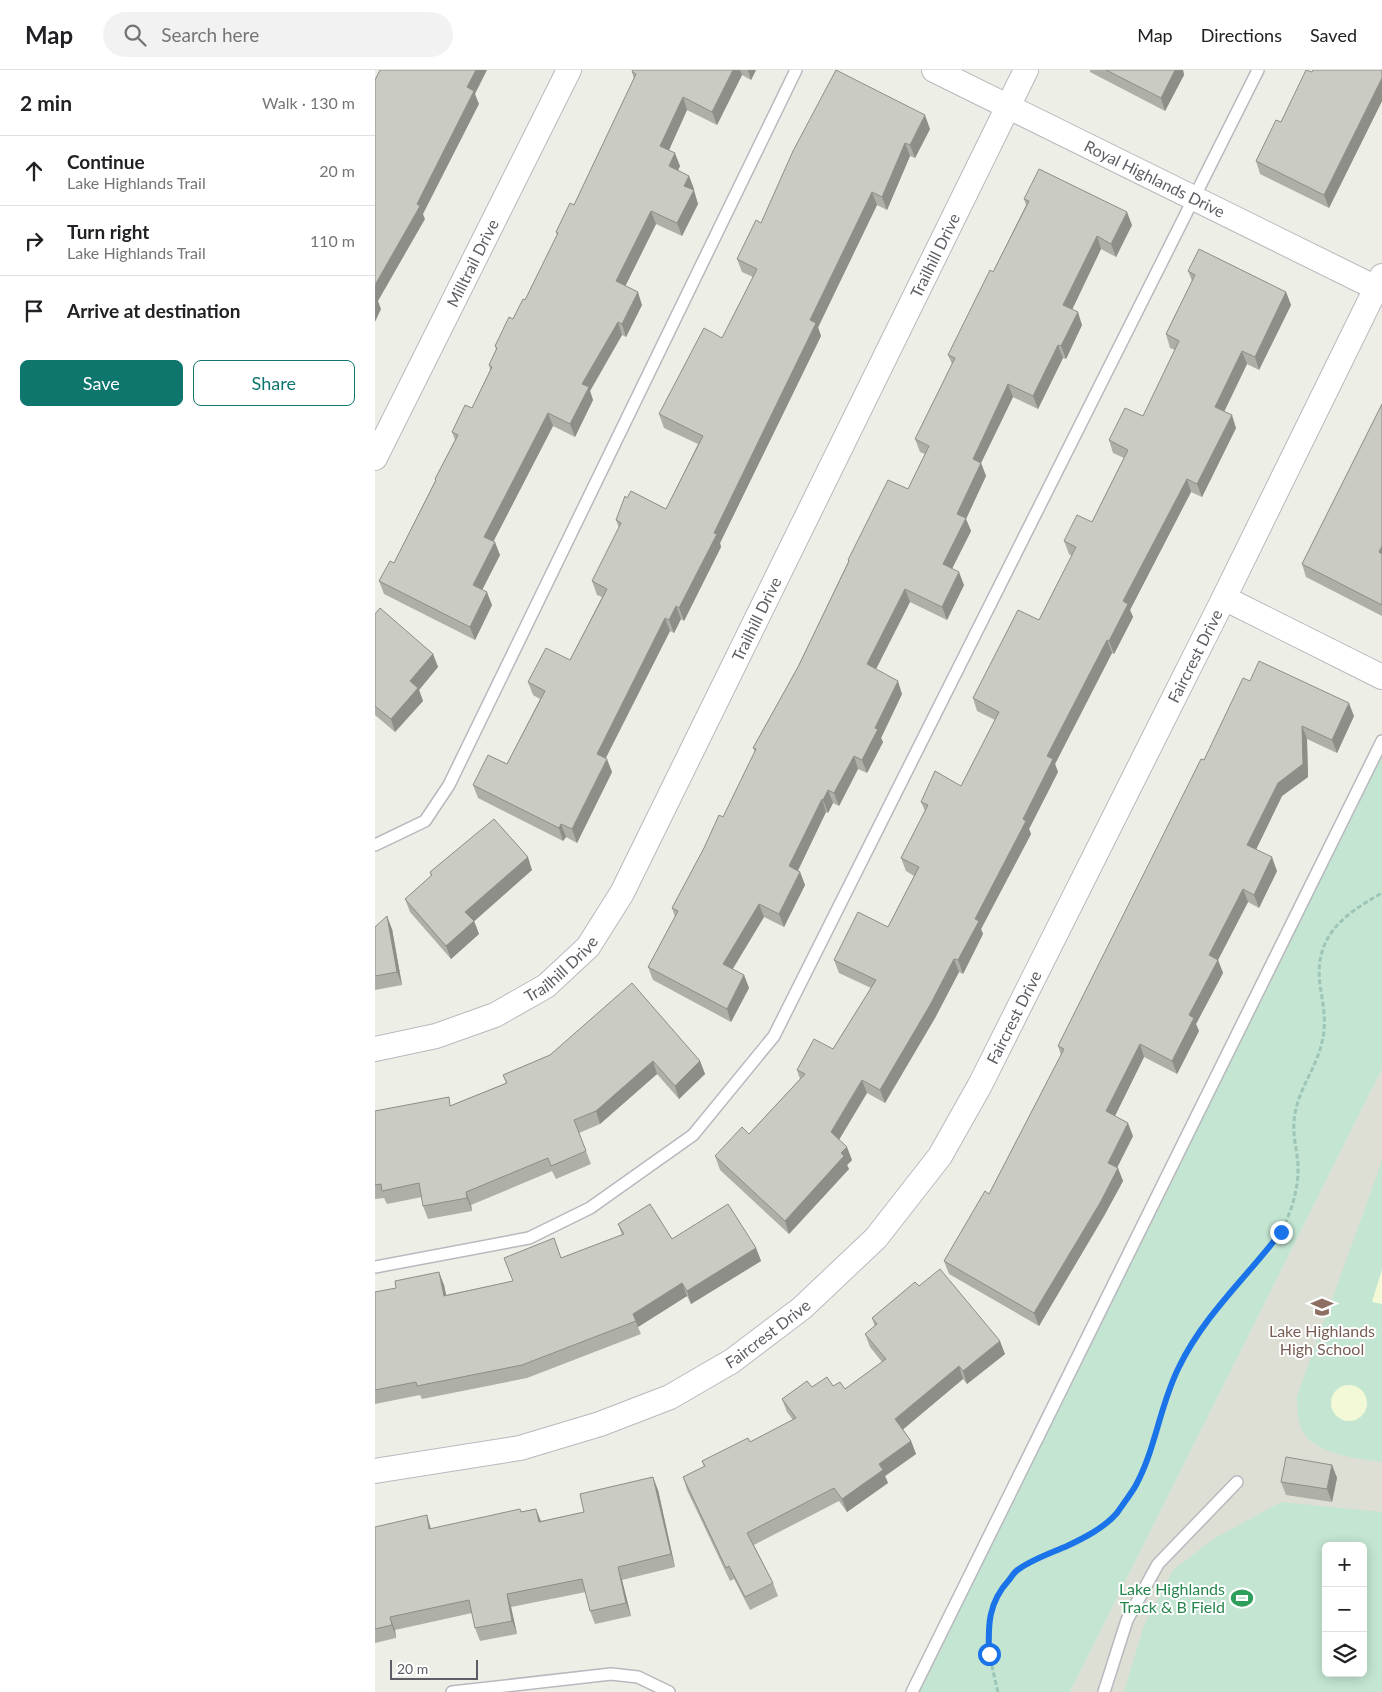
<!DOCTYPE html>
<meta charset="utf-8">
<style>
body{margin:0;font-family:Lato,sans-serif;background:#f2f2f2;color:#202124}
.controls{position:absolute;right:15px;bottom:15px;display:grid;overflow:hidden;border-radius:8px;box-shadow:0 2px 12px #0003}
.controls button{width:45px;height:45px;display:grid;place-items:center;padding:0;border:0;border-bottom:1px solid #e0e0e0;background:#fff;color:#202124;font:25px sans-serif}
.scale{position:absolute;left:15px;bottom:12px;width:88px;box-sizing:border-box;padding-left:5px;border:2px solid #5d5e65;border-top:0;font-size:14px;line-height:18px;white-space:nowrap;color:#5d5e65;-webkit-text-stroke:4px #fff;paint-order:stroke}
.stop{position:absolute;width:15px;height:15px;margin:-11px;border:4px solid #1a73e8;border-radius:50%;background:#fff}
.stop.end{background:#1a73e8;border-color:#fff;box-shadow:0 1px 5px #0008}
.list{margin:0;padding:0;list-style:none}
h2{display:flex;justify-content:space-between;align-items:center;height:65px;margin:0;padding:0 20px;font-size:21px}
h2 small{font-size:16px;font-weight:400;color:#757577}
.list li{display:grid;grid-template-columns:32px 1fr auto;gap:15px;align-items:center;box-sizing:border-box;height:70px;padding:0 20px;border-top:1px solid #e0e0e0}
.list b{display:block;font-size:19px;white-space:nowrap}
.list p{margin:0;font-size:16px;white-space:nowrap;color:#757577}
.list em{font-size:16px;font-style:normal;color:#757577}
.actions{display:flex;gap:10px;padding:15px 20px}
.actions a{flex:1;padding:11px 0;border:1px solid #0f766e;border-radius:8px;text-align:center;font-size:18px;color:#0f766e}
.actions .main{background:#0f766e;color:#fff}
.icon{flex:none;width:28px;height:28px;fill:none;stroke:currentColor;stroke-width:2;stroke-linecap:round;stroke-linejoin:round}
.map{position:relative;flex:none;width:1007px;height:1622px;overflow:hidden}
header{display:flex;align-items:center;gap:30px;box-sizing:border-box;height:70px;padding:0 25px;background:#fff;border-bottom:1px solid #e0e0e0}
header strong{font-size:24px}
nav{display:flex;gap:28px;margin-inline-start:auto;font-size:18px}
.search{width:350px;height:45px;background:#f2f2f2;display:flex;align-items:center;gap:12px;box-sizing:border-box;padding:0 18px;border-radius:28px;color:#757577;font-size:19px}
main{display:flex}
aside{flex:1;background:#fff}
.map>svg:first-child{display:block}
.education{fill:#dddfd4;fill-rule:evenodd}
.green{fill:#c3e5d1;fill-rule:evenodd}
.sand{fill:#f3f9d7}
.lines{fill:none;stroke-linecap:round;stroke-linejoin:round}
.lane-casing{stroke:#b8b8bf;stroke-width:14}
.street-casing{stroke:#b8b8bf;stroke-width:26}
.path{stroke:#9dc5b8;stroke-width:3;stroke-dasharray:5 2.5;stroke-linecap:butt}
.lane{stroke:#fff;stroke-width:11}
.street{stroke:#fff;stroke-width:24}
.wall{fill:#aeafa7}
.shaded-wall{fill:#8d8e88}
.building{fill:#cacbc2;stroke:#8d8e88}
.route{stroke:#1a73e8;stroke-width:6}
.labels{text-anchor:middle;stroke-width:4;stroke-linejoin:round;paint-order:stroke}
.street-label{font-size:16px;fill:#5d5e65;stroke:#fff}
.education-label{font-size:16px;fill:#785e54;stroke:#fff}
.leisure-label{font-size:16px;fill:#27864d;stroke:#fff;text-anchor:end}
</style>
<header>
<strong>Map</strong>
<div class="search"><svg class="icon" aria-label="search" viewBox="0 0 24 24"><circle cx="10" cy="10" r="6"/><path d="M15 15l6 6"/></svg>Search here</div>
<nav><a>Map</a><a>Directions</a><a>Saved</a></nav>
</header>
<main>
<aside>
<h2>2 min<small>Walk · 130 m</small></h2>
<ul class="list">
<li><svg class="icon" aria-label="ahead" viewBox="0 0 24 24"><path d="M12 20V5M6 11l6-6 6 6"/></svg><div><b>Continue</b><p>Lake Highlands Trail</p></div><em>20 m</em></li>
<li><svg class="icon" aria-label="right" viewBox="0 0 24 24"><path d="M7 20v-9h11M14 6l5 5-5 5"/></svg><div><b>Turn right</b><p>Lake Highlands Trail</p></div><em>110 m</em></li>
<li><svg class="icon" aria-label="arrive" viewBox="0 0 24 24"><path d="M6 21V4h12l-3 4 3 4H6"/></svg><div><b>Arrive at destination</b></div></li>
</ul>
<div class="actions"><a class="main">Save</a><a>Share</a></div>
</aside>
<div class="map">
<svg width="1007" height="1622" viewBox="0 0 1007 1622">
<rect width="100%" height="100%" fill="#edefe6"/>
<path class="education" d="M1007,999V1622H695ZM951,1476H988V1603H951Z"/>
<path class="green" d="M1007,666V999L695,1622H537Z
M1007,1091V1392C984,1389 938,1384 927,1360C922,1349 922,1338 922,1326Z
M906,1432L1007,1442V1622H749L769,1555L798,1500L840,1468ZM951,1476H988V1603H951Z"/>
<path class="sand" d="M1007,1199V1234L997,1232Z
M956 1333a18 18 0 1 1 36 0a18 18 0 1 1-36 0Z"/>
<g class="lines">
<g class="lane-casing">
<path id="lane" d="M0,775L50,751L74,715L421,0
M0,1197L154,1168L215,1138L318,1065L399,966L883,0
M77,1622L236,1604L263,1607L294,1622
M537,1622L1007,671
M729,1622L752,1550L783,1494L862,1412"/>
</g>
<g class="street-casing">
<g id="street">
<path id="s1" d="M559,0L1001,218"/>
<path id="s2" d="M0,388L194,0"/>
<path d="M849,528L1007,607"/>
<path id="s3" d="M0,979L61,966L120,945L171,916L213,877L247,823L651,0"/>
<path id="s4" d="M0,1401L145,1378L225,1354L295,1327L357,1291L427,1238L501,1168L565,1086L605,1015L849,528L1007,206"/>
</g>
</g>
<path class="path" d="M623,1622C614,1585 604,1545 631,1513C635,1508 639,1502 644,1499C668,1481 700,1476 725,1458C738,1448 747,1435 756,1422C781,1388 785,1335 804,1297C819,1265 841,1237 864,1211C879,1195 897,1179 907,1160C917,1140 924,1117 923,1095C922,1081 918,1067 919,1053C920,1023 941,1000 947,972C952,953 948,934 945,915C939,866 968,845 1007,823"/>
<use href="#lane" class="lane"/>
<use href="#street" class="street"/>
</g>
<path class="wall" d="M258,0H381L376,10L367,5L342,55L312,40L294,80L305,96L303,100L314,106L319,119L318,120L323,134L307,166L281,154L250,216L267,235L251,267L247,265L215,321L218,330L200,367L178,356L118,472L125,485L107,520L117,535L100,570L9,524L4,511L19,493L60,411V409L80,370L77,362L97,338L115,300L114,295L121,280L120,276L150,230L182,165L181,162L199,135L259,9L257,2Z
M715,0H808L809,5L790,41L715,2Z
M1007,0V31L954,138L885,104L881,91L937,2Z
M555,59L540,88L535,86L512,140L502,135L443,258L446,266L345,473L346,477L309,551L306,549L299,563L295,561L231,688L237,702L202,773L191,767L188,771L103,728L98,715L132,694L165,629L158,625L153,612L195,590L227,527L222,525L217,511L244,458L241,450L291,439L323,374L289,358L284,344L347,268L378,207L367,202L362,189L386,153Z
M649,129L757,155L741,187L726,179L697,240L707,255L691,289L688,288L663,339L638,327L606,393L611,406L591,449L596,461L577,498L589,515L572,550L535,532L501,599L527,624L506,668L508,672L492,703L483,699L464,736L458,733L453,743L451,742L423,800L425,802L430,815L409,857L389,847L357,899L369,905L374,918L356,952L278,910L273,897L300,847L297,838L329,778L348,747L380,682L378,678L423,597L473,492V490L533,419L550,384L545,382L540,369L577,294L573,285L618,202L651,135Z
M813,201L911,222L916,235L884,300L872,294L849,342L861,358L827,427L816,422L755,540L758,547L739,584L737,583L680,694L683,702L654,759L656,764L606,859L608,864L588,904L584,902L560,948L510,1033L492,1023L464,1069L477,1090L472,1095L474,1099L414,1164L345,1100L340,1086L374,1064L425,1009L422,1000L458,979L496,918L464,903L459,890L513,857L539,806L531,801L526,788L550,741L546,732L586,716L620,650L602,641L598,628L664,550L697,486L694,484L689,471L717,452L749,388L738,383L734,370L768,346L800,280L795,278L791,264L817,211Z
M1007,334V546L931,507L927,494Z
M0,544L58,584L63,597L44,620L48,631L20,662L0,645Z
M875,611L979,646L962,683L932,669L933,707L907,726L881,779L902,801L884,838L873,832L843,890L848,903L821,954L824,961L802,1004L769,987L740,1046L758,1066L742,1097L748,1111L729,1146L664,1256L574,1204L569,1191L614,1124L686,985L683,976L829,690Z
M157,800L99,851L104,864L76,889L35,842L30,829L56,807L55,802Z
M0,857L17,859L27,915L0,920Z
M175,985L325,991L330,1004L304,1029L282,1004L225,1054L204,1063L216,1094L181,1109L177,1101L96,1135L97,1141L53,1149L48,1136L47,1127L12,1134L9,1128L0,1129V1041L77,1035L131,1013L128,1005Z
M243,1154L297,1169L381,1178L386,1191L316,1234L312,1226L263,1257L266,1264L152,1308L47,1329L45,1325L0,1334V1222L69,1215L71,1225L138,1211L186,1188L247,1165Z
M544,1216L630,1284L592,1314L588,1309L528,1359L536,1371L541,1384L510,1406L513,1413L472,1442L464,1431L379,1475L398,1513L403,1526L375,1540L359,1509L355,1511L312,1420L308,1407L329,1397L327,1391L375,1372L418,1350L412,1342L407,1329L437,1317L458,1316L470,1319L507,1292L495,1277L490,1264L500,1257L497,1248Z
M957,1395L962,1408L957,1432L911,1425L906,1412Z
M283,1420L300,1497L247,1510L256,1546L220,1554L215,1541L211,1522L136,1537L142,1564L105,1571L100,1558L97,1543L20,1560L21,1568L0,1573V1457L56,1459L161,1439L166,1451L209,1442Z"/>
<path class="shaded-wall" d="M101,0H112L100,24L104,34L48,144L50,149L3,231L6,239L0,252V215L42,134L92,17Z
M358,0H365L367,5L342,55L337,42Z
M373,0H381L376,10Z
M800,0H808L809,5L790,41L786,28Z
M1007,8V31L954,138L949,125Z
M308,27L312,40L290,89L285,76Z
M550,45L555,59L540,88L535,75Z
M530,73L535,86L512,140L507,127Z
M300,83L305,96L299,109L294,96Z
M314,106L319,119L314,129L309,116Z
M319,120L323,134L307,166L302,153Z
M497,122L502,135L443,257L446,266L345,473L346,477L309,551L304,538L435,250Z
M276,141L281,154L246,225L241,211Z
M752,142L757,155L741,187L736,174Z
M722,166L726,179L693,248L688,235Z
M263,222L267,235L251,267L247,254Z
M911,222L916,235L884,300L880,287Z
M703,242L707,255L691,289L686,276Z
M243,252L247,265L215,321L218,330L200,367L195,354L207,314Z
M683,275L688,288L663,339L658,326Z
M867,281L872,294L845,350L840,337Z
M633,314L638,327L606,393L611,406L591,449L596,461L573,507L568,494L598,389Z
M173,343L178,356L114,480L109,467Z
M857,345L861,358L827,427L822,414Z
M812,409L816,422L755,540L758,547L739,584L734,571L748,531Z
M120,472L125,485L103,528L98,515Z
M1007,476V491L1004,482Z
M584,502L589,515L572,550L567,537Z
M530,519L535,532L497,607L492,594Z
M112,522L117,535L100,570L95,557Z
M301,536L306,549L299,563L294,550Z
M290,548L295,561L226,697L222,684Z
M732,570L737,583L680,694L683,702L654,759L656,764L606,859L608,864L588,904L583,890L600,849L672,686Z
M58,584L63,597L44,620L48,631L20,662L16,649L35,611Z
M523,611L527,624L506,668L508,672L492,703L487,690L500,658Z
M974,633L979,646L962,683L957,670Z
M927,656L932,669L933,707L907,726L877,788L872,775Z
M479,686L483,699L464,736L459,723Z
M232,689L237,702L202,773L197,759Z
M453,720L458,733L453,743L448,730Z
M447,729L451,742L419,809L414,796Z
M186,754L191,767L188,771L184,758Z
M153,787L157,800L95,855L90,842Z
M897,787L902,801L884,838L879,825Z
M425,802L430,815L409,857L404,844Z
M868,819L873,832L843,890L848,903L821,954L824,961L802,1004L797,991L814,945L834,885Z
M384,834L389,847L353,907L348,894Z
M12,846L17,859L27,915L22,902Z
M99,851L104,864L76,889L71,876Z
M579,889L584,902L560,948L510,1033L505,1020Z
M369,905L374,918L356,952L352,939Z
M765,974L769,987L736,1054L731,1041Z
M278,991L282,1004L225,1054L221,1041Z
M325,991L330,1004L304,1029L300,1016Z
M487,1010L492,1023L461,1075L456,1062Z
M753,1053L758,1066L738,1106L733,1093Z
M472,1077L477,1090L472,1095L474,1099L414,1164L410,1151Z
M743,1098L748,1111L729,1146L664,1256L659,1243Z
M91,1122L96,1135L97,1141L92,1128Z
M381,1178L386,1191L316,1234L312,1221Z
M64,1202L69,1215L74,1239L69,1226Z
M307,1213L312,1226L263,1257L258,1244Z
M625,1271L630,1284L592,1314L588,1301Z
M584,1296L588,1309L525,1362L520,1349Z
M536,1371L541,1384L510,1406L513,1413L472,1442L467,1429L504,1394Z
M957,1395L962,1408L957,1432L952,1419Z
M278,1407L283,1420L300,1497L296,1484Z
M161,1439L166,1452H164Z
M52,1445L56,1459L59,1472L54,1459Z
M243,1497L247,1510L256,1546L251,1533Z
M132,1524L136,1537L142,1564L137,1551Z
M15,1547L20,1560L21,1568L17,1555Z"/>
<path class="building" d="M5,0H101L92,17L99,21L42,134L45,136L0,215V10Z
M258,0H358L337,42L308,27L285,76L300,83L294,96L314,106L309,116L319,120L302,153L276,141L241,211L263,222L247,254L243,252L207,314L214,317L195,354L173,343L109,467L120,472L98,515L112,522L95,557L4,511L15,491L19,493L61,410L60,409L83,365L77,362L90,335L97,338L117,297L114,295L122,278L120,276L134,247L138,249L148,229L150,230L183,163L181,162L195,133L199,135L261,4L257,2Z
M461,0L550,45L535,75L530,73L507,127L497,122L435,250L441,253L339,463L342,464L304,538L301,536L294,550L290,548L222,684L232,689L197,759L186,754L184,758L98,715L113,685L132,694L170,621L153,612L171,578L195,590L232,519L217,511L246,453L241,450L250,426L252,428L256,421L291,439L328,366L284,344L329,258L347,268L382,199L362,189L381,150L386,153L418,81Z
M731,0H800L786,28Z
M931,0L937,2L938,0H1007V8L949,125L881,91L901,50L906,52Z
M664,99L752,142L736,174L722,166L688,235L703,242L686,276L683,275L658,326L633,314L598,389L606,393L582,444L591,448L568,494L584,502L567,537L530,519L492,594L523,611L500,658L503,659L487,690L479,686L459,723L453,720L448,730L447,729L414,796L425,802L404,844L384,834L348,894L369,905L352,939L273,897L303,841L297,838L329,778L344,745L348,747L381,679L378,678L423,597L474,491L473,490L513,410L533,419L554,376L540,369L580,288L573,285L615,200L618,202L654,131L649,129Z
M824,179L911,222L880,287L867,281L840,337L857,345L822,414L812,409L748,531L753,534L734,571L732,570L672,686L678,689L648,749L651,751L600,849L604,851L583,890L579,889L555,935L505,1020L487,1010L456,1062L472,1077L466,1083L469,1086L410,1151L340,1086L367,1057L374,1064L430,1004L422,1000L439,969L458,979L501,910L459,890L483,842L513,857L544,797L526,788L553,735L546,732L560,701L586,716L624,642L598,628L643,540L664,550L701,477L689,471L702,445L717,452L753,380L734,370L750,338L768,346L804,271L791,264L820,205L813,201Z
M1007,334V476L1004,482L1007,484V535L927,494Z
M5,538L58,584L35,611L43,618L16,649L0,636V544Z
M884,591L974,633L957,670L927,656L928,694L903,713L872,775L897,787L879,825L868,819L834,885L843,890L814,945L819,948L797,991L765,974L731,1041L753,1053L733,1093L743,1098L725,1133L659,1243L569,1191L610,1121L614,1124L689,979L683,976L826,689L829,690L868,608L875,611Z
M119,749L153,787L90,842L99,851L71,876L30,829L57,805L55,802Z
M12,846L22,902L0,906V857Z
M257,913L325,991L300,1016L278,991L221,1041L199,1050L211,1081L176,1096L173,1088L91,1122L92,1128L48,1136L44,1113L7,1121L6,1114L0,1115V1041L74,1027L75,1036L132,1013L128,1005L175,985Z
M275,1134L297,1169L353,1134L381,1178L312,1221L307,1213L258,1244L261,1251L147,1295L42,1316L41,1312L0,1320V1222L21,1218L20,1211L64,1202L69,1226L138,1211L129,1188L179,1168L186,1188L249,1164L243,1154Z
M565,1199L625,1271L588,1301L584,1296L520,1349L536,1371L504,1394L508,1400L467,1429L459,1418L372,1463L398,1513L370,1527L354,1496L351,1498L308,1407L330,1396L327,1391L373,1368L375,1372L421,1348L407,1329L432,1311L437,1317L452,1307L458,1316L465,1312L470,1319L511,1289L490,1264L502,1254L497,1248L540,1212L544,1216Z
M911,1387L957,1395L952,1419L906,1412Z
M278,1407L296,1484L243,1497L251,1533L215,1541L207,1509L132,1524L137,1551L100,1558L94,1530L15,1547L17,1555L0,1559V1457L52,1445L54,1459L145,1439L146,1442L161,1439L164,1452L209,1442L205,1424Z"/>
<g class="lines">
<path class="route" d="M614,1584C613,1555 613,1533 634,1510C637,1506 640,1501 644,1499C658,1489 676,1483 692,1476C709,1468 729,1458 742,1443C748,1434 756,1424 761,1415C781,1378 785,1334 804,1297C829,1245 872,1207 906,1162"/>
</g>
<defs>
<g id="school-bare" transform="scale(1.725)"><path d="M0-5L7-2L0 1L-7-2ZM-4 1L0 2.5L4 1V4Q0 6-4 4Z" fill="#8d6e63" stroke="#fff" stroke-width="2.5" paint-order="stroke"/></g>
<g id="stadium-bare" transform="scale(1.725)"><path d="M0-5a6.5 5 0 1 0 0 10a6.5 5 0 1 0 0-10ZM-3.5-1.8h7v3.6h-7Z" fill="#2e9e5b" stroke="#fff" stroke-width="2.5" paint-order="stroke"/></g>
</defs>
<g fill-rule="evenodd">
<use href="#school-bare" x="947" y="1237"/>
<use href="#stadium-bare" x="867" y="1528"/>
</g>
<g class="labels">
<g class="street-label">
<text dy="6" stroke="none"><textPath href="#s1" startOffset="246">Royal Highlands Drive</textPath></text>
<text dy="6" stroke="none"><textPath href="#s3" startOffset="1015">Trailhill Drive</textPath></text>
<text dy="6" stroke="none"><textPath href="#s2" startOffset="218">Milltrail Drive</textPath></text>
<text dy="6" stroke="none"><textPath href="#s3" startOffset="610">Trailhill Drive</textPath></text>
<text dy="6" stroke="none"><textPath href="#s4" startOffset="1232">Faircrest Drive</textPath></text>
<text dy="6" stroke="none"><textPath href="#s3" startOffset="206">Trailhill Drive</textPath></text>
<text dy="6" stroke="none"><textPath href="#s4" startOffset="828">Faircrest Drive</textPath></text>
<text dy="6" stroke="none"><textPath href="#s4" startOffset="422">Faircrest Drive</textPath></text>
</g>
<g class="education-label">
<text x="947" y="1267">Lake Highlands<tspan x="947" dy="18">High School</tspan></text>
</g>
<g class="leisure-label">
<text x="850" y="1525">Lake Highlands<tspan x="850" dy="18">Track &amp; B Field</tspan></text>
</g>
</g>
</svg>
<div class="controls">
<button>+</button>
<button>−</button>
<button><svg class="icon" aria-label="layers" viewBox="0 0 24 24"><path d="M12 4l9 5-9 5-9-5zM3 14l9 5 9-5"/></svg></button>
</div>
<div class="scale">20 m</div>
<div class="stop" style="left:614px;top:1584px"></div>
<div class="stop end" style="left:906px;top:1162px"></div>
</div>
</main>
